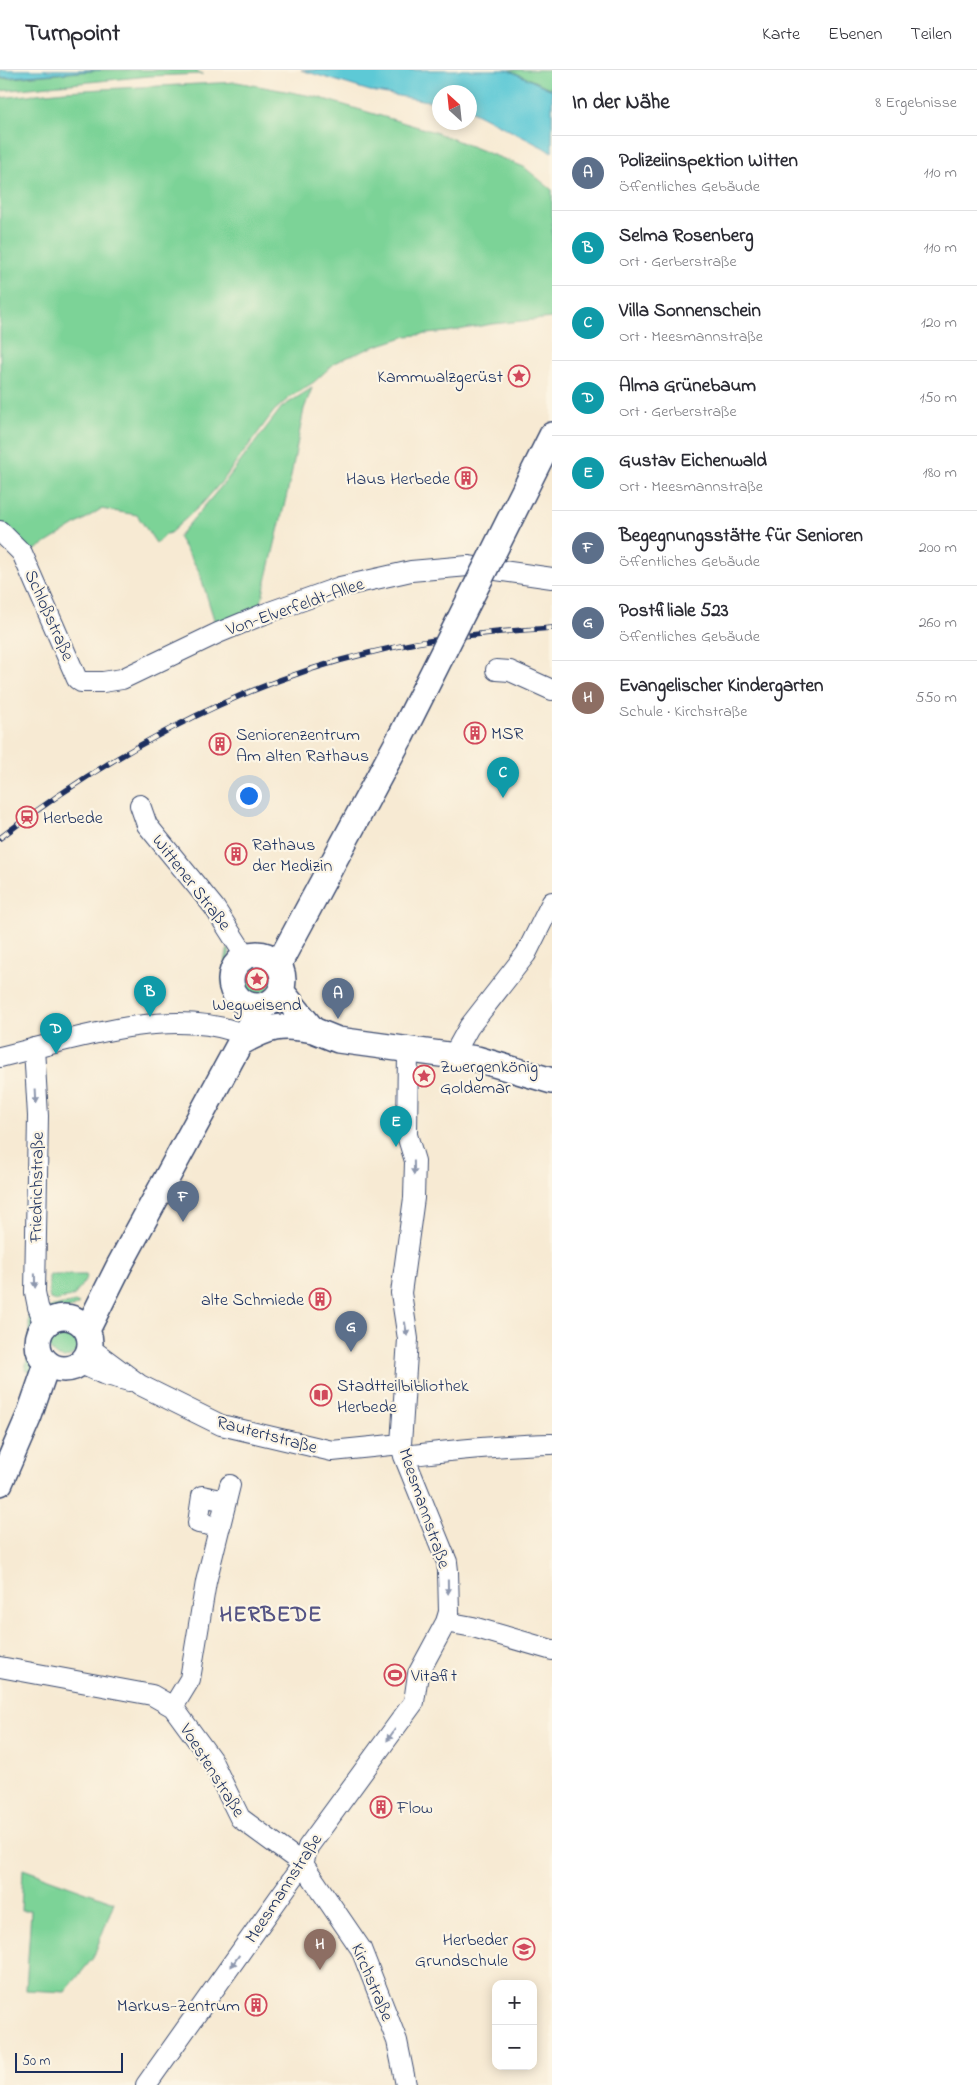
<!DOCTYPE html>
<html lang="de">
<meta charset="utf-8">
<style>
body{margin:0;font-family:"Indie Flower",sans-serif;background:#f2f2f3;color:#2b2b33}
.controls{position:absolute;right:15px;bottom:15px;display:grid;overflow:hidden;border-radius:10px;box-shadow:0 2px 12px #0003}
.controls button{width:45px;height:45px;display:grid;place-items:center;padding:0;border:0;border-bottom:1px solid #e1e1e2;background:#fff;color:#2b2b33;font:25px sans-serif}
.compass{position:absolute;left:432px;top:15px;width:45px;height:45px;border-radius:50%;background:#fff;box-shadow:0 2px 12px #0003;rotate:333deg}
.scale{position:absolute;left:15px;bottom:12px;width:108px;box-sizing:border-box;padding-left:5px;border:2px solid #1b2f5e;border-top:0;font-size:14px;line-height:18px;white-space:nowrap;color:#1b2f5e;-webkit-text-stroke:4px #fcf5e5;paint-order:stroke}
.you{position:absolute;left:248px;top:725px;width:18px;height:18px;margin:-12px;border:4px solid #fff;border-radius:50%;background:#1a73e8;box-shadow:0 0 0 8px #1a73e833}
.badge{display:grid;place-items:center;width:32px;height:32px;border-radius:50%;background:#d1495b;color:#fff;font-size:16px;font-weight:700}
.pin{position:absolute;translate:-50% -41px;filter:drop-shadow(0 1px 2px #0008)}
.pin::after{content:'';position:absolute;top:26px;width:18px;height:15px;background:inherit;clip-path:polygon(0 0,100% 0,50% 100%)}
.list{margin:0;padding:0;list-style:none}
h2{display:flex;justify-content:space-between;align-items:center;height:65px;margin:0;padding:0 20px;font-size:21px}
h2 small{font-size:16px;font-weight:400;color:#7c7c81}
.list li{display:grid;grid-template-columns:32px 1fr auto;gap:15px;align-items:center;box-sizing:border-box;height:75px;padding:0 20px;border-top:1px solid #e1e1e2}
.list b{display:block;font-size:19px;white-space:nowrap}
.list p{margin:0;font-size:16px;white-space:nowrap;color:#7c7c81}
.list em{font-size:16px;font-style:normal;color:#7c7c81}
.map{position:relative;flex:none;width:552px;height:2015px;overflow:hidden}
header{display:flex;align-items:center;gap:30px;box-sizing:border-box;height:70px;padding:0 25px;background:#fff;border-bottom:1px solid #e1e1e2}
header strong{font-size:24px}
nav{display:flex;gap:28px;margin-inline-start:auto;font-size:18px}
main{display:flex}
aside{flex:1;background:#fff}
.map>svg:first-child{display:block}
.green{fill:#7bd397;stroke:#4b817a}
.water{fill:#5dc9d6;stroke:#3c7c9a}
.lines{fill:none;stroke-linecap:round;stroke-linejoin:round}
.minor-casing{stroke:#3c4b70;stroke-width:22}
.major-casing{stroke:#3c4b70;stroke-width:28}
.minor{stroke:#fff;stroke-width:20}
.major{stroke:#fff;stroke-width:25}
.rail-casing{stroke:#1b2f5e;stroke-width:5.5}
.rail{stroke:#fcf5e5;stroke-width:4;stroke-dasharray:11;stroke-linecap:butt}
.major-bridge-casing{stroke:#3c4b70;stroke-width:28;stroke-linecap:butt}
.major-bridge{stroke:#fff;stroke-width:25}
.oneway{fill:#8d97ae}
.labels{text-anchor:middle;stroke-width:4.5;stroke-linejoin:round;paint-order:stroke}
.poi-label{font-size:18px;fill:#1b2f5e;stroke:#fcf5e5;text-anchor:start}
.street-label{font-size:18px;fill:#1b2f5e;stroke:#fcf5e5}
.district-label{font-size:22px;font-weight:bold;letter-spacing:1px;fill:#545384;stroke:#fcf5e5}
</style>
<header>
<strong>Turnpoint</strong>
<nav><a>Karte</a><a>Ebenen</a><a>Teilen</a></nav>
</header>
<main>
<div class="map">
<svg width="552" height="2015" viewBox="0 0 552 2015">
<rect width="100%" height="100%" fill="#fcf5e5"/>
<filter id="ink" filterUnits="userSpaceOnUse"><feTurbulence type="fractalNoise" baseFrequency=".02" numOctaves="2"/><feDisplacementMap in="SourceGraphic" scale="10" xChannelSelector="R" yChannelSelector="G"/><feConvolveMatrix kernelMatrix="1 2 1 2 8 2 1 2 1" color-interpolation-filters="sRGB"/></filter>
<filter id="wash" filterUnits="userSpaceOnUse"><feTurbulence type="fractalNoise" baseFrequency=".0096" numOctaves="4" result="noise"/><feDisplacementMap in="SourceGraphic" scale="20" xChannelSelector="R" yChannelSelector="G"/><feGaussianBlur stdDeviation="1.12" result="paint"/><feColorMatrix in="noise" values="0 0 0 0 0 0 0 0 0 0 0 0 0 0 0 0 0 1.4 0 .05"/><feComposite in="paint" operator="in"/></filter>
<g filter="url(#wash)">
<rect width="100%" height="100%" fill="#f7ead3"/>
<path class="green" d="M103,0H194L203,4L149,6L0,21V9Z
M509,0H552V19Z
M237,12L317,27L435,62L524,97L552,120V248L492,254L447,262L407,266L373,277L336,292L314,312L290,327L274,341L224,409L202,434L170,463L166,464L156,473L137,445L101,439L30,483L0,452V28L65,21Z
M312,318L304,339L290,411L259,541L217,559L199,501L178,467L225,412L282,337Z
M229,878C231,890 223,899 224,910C225,921 233,930 232,941L230,940L222,911L227,881Z
M242 909a15 15 0 1 1 30 0a15 15 0 1 1-30 0Z
M49,1205H86L87,1207L74,1226L56,1231L50,1229L49,1225Z
M75,1232L79,1234L72,1238L49,1243L48,1238Z
M34,1242C36,1253 31,1261 31,1271C31,1283 37,1293 35,1304L25,1300L29,1279V1248Z
M49 1273a15 15 0 1 1 30 0a15 15 0 1 1-30 0Z
M23,1799L114,1832L93,1888L65,1922L26,1920L31,1840H21Z"/>
<path class="water" d="M0,0H101L0,8Z
M301,0H508L552,20V82L470,40V22H440L439,33L370,21Z"/>
</g>
<g filter="url(#ink)">
<g class="lines">
<g class="minor-casing">
<path id="minor" d="M0,461L22,483L77,609L81,612H103L122,609L218,563L264,544L340,517L411,501L468,496L552,508
M496,600L510,601L552,620
M140,735L147,755L214,837L246,887
M34,978L38,1046L35,1222L38,1237L45,1254
M453,986L469,957L526,884L552,832
M0,987C71,970 163,938 234,961
M90,1278L140,1315L221,1355L332,1381L401,1374
M81,1294L103,1304L129,1311
M404,1386C453,1380 502,1375 552,1374
M220,1457L198,1453L202,1426L226,1431
M446,1552L473,1557L552,1580
M0,1597L152,1625L173,1637L211,1689L240,1748L303,1794L361,1879L397,1971L406,2015
M173,1637L190,1609L206,1512L230,1415
M146,2015L303,1794L308,1777L414,1632L418,1604L446,1552L449,1542L448,1501L447,1492L404,1386L401,1374L408,1269L401,1223L414,1128L415,1091L407,1065L408,980"/>
</g>
<g class="major-casing">
<path id="major" d="M492,485L552,365
M231 910a26 26 0 1 1 52 0a26 26 0 1 1-52 0Z
M278,895L401,666
M281,921L313,960L338,970L477,989L552,1011
M240,973C270,956 280,954 313,960
M38 1273a26 26 0 1 1 52 0a26 26 0 1 1-52 0Z
M87,1260L119,1196L260,936
M0,1413L29,1346L47,1294"/>
</g>
<use href="#minor" class="minor"/>
<use href="#major" class="major"/>
<g class="rail-casing">
<path id="rail" d="M0,768C104,687 240,613 369,583C429,568 490,562 552,558"/>
</g>
<use href="#rail" class="rail"/>
<g class="major-bridge-casing">
<path id="major-bridge" d="M401,666L492,485"/>
</g>
<use href="#major-bridge" class="major-bridge"/>
</g>
<defs><path id="oneway-solid" d="M-6-.8H1V-3.2L6.5 0L1 3.2V.8H-6Z" transform="scale(1.25)"/></defs>
<g class="oneway">
<use href="#oneway-solid" transform="translate(36 1027) rotate(87)"/>
<use href="#oneway-solid" transform="translate(414 1098) rotate(89)"/>
<use href="#oneway-solid" transform="translate(35 1211) rotate(89)"/>
<use href="#oneway-solid" transform="translate(406 1259) rotate(81)"/>
<use href="#oneway-solid" transform="translate(448 1517) rotate(89)"/>
<use href="#oneway-solid" transform="translate(391 1665) rotate(125)"/>
<use href="#oneway-solid" transform="translate(235 1891) rotate(125)"/>
</g>
</g>
<defs>
<g id="sight-ring" transform="scale(1.125)"><circle r="9.5" fill="#fcf5e5" stroke="#d1495b" stroke-width="1.5"/><path d="M0-6L1.8-2.2L6-1.7L2.9 1.2L3.7 5.4L0 3.3L-3.7 5.4L-2.9 1.2L-6-1.7L-1.8-2.2Z" fill="#d1495b"/></g>
<g id="building-ring" transform="scale(1.125)"><circle r="9.5" fill="#fcf5e5" stroke="#d1495b" stroke-width="1.5"/><path d="M-4-6H4V6H1V3H-1V6H-4ZM-2.5-4.3h1.7v1.8h-1.7ZM.8-4.3h1.7v1.8H.8ZM-2.5-1h1.7V.8h-1.7ZM.8-1h1.7V.8H.8Z" fill="#d1495b"/></g>
<g id="station-ring" transform="scale(1.125)"><circle r="9.5" fill="#fcf5e5" stroke="#d1495b" stroke-width="1.5"/><path d="M-3-6H3Q5-6 5-4V2Q5 4 3 4L4.5 6H3L1.5 4h-3L-3 6H-4.5L-3 4Q-5 4-5 2V-4Q-5-6-3-6ZM-3.5-4v3h7v-3ZM-3.5 1v1.5H-2V1ZM2 1v1.5H3.5V1Z" fill="#d1495b"/></g>
<g id="library-ring" transform="scale(1.125)"><circle r="9.5" fill="#fcf5e5" stroke="#d1495b" stroke-width="1.5"/><path d="M-6-4Q-3-5.5-.7-3.5V5Q-3 3-6 4ZM6-4Q3-5.5 .7-3.5V5Q3 3 6 4Z" fill="#d1495b"/></g>
<g id="stadium-ring" transform="scale(1.125)"><circle r="9.5" fill="#fcf5e5" stroke="#d1495b" stroke-width="1.5"/><path d="M0-5a6.5 5 0 1 0 0 10a6.5 5 0 1 0 0-10ZM-3.5-1.8h7v3.6h-7Z" fill="#d1495b"/></g>
<g id="school-ring" transform="scale(1.125)"><circle r="9.5" fill="#fcf5e5" stroke="#d1495b" stroke-width="1.5"/><path d="M0-5L7-2L0 1L-7-2ZM-4 1L0 2.5L4 1V4Q0 6-4 4Z" fill="#d1495b"/></g>
</defs>
<g fill-rule="evenodd">
<use href="#sight-ring" x="519" y="306"/>
<use href="#building-ring" x="466" y="408"/>
<use href="#building-ring" x="475" y="663"/>
<use href="#building-ring" x="220" y="674"/>
<use href="#station-ring" x="27" y="747"/>
<use href="#building-ring" x="236" y="784"/>
<use href="#sight-ring" x="257" y="909"/>
<use href="#sight-ring" x="424" y="1006"/>
<use href="#building-ring" x="320" y="1229"/>
<use href="#library-ring" x="321" y="1325"/>
<use href="#stadium-ring" x="395" y="1605"/>
<use href="#building-ring" x="381" y="1737"/>
<use href="#school-ring" x="524" y="1879"/>
<use href="#building-ring" x="256" y="1935"/>
</g>
<g class="labels">
<g class="poi-label">
<text x="503" y="312" text-anchor="end">Kammwalzgerüst</text>
<text x="450" y="414" text-anchor="end">Haus Herbede</text>
<text x="491" y="669">MSR</text>
<text x="236" y="670">Seniorenzentrum<tspan x="236" dy="21">Am alten Rathaus</tspan></text>
<text x="43" y="753">Herbede</text>
<text x="252" y="780">Rathaus<tspan x="252" dy="21">der Medizin</tspan></text>
<text x="257" y="940" text-anchor="middle">Wegweisend</text>
<text x="440" y="1002">Zwergenkönig<tspan x="440" dy="21">Goldemar</tspan></text>
<text x="304" y="1235" text-anchor="end">alte Schmiede</text>
<text x="337" y="1321">Stadtteilbibliothek<tspan x="337" dy="21">Herbede</tspan></text>
<text x="411" y="1611">Vitafit</text>
<text x="397" y="1743">Flow</text>
<text x="508" y="1875" text-anchor="end">Herbeder<tspan x="508" dy="21">Grundschule</tspan></text>
<text x="240" y="1941" text-anchor="end">Markus-Zentrum</text>
</g>
<g class="street-label">
<text transform="translate(295 536) rotate(-19)" y="6">Von-Elverfeldt-Allee</text>
<text transform="translate(50 545) rotate(66)" y="6">Schloßstraße</text>
<text transform="translate(192 812) rotate(52)" y="6">Wittener Straße</text>
<text transform="translate(36 1117) rotate(-89)" y="6">Friedrichstraße</text>
<text transform="translate(267 1364) rotate(15)" y="6">Rautertstraße</text>
<text transform="translate(425 1438) rotate(71)" y="6">Meesmannstraße</text>
<text transform="translate(213 1700) rotate(58)" y="6">Voestenstraße</text>
<text transform="translate(283 1818) rotate(-57)" y="6">Meesmannstraße</text>
<text transform="translate(373 1912) rotate(67)" y="6">Kirchstraße</text>
</g>
<g class="district-label">
<text x="271" y="1551">HERBEDE</text>
</g>
</g>
</svg>
<div class="controls">
<button>+</button>
<button>−</button>
</div>
<svg class="compass" viewBox="-18 -18 36 36"><path d="M0-13l5 13h-10z" fill="#e53935"/><path d="M0 13l5-13h-10z" fill="#7c7c81"/></svg>
<div class="scale">50 m</div>
<div class="you"></div>
<div class="pin badge" style="left:338px;top:949px;background:#5c6f8a">A</div>
<div class="pin badge" style="left:150px;top:947px;background:#0f9aa8">B</div>
<div class="pin badge" style="left:503px;top:728px;background:#0f9aa8">C</div>
<div class="pin badge" style="left:56px;top:984px;background:#0f9aa8">D</div>
<div class="pin badge" style="left:396px;top:1077px;background:#0f9aa8">E</div>
<div class="pin badge" style="left:183px;top:1152px;background:#5c6f8a">F</div>
<div class="pin badge" style="left:351px;top:1282px;background:#5c6f8a">G</div>
<div class="pin badge" style="left:320px;top:1900px;background:#8d6e63">H</div>
</div>
<aside>
<h2>In der Nähe<small>8 Ergebnisse</small></h2>
<ul class="list">
<li><span class="badge" style="background:#5c6f8a">A</span><div><b>Polizeiinspektion Witten</b><p>Öffentliches Gebäude</p></div><em>110 m</em></li>
<li><span class="badge" style="background:#0f9aa8">B</span><div><b>Selma Rosenberg</b><p>Ort · Gerberstraße</p></div><em>110 m</em></li>
<li><span class="badge" style="background:#0f9aa8">C</span><div><b>Villa Sonnenschein</b><p>Ort · Meesmannstraße</p></div><em>120 m</em></li>
<li><span class="badge" style="background:#0f9aa8">D</span><div><b>Alma Grünebaum</b><p>Ort · Gerberstraße</p></div><em>150 m</em></li>
<li><span class="badge" style="background:#0f9aa8">E</span><div><b>Gustav Eichenwald</b><p>Ort · Meesmannstraße</p></div><em>180 m</em></li>
<li><span class="badge" style="background:#5c6f8a">F</span><div><b>Begegnungsstätte für Senioren</b><p>Öffentliches Gebäude</p></div><em>200 m</em></li>
<li><span class="badge" style="background:#5c6f8a">G</span><div><b>Postfiliale 523</b><p>Öffentliches Gebäude</p></div><em>260 m</em></li>
<li><span class="badge" style="background:#8d6e63">H</span><div><b>Evangelischer Kindergarten</b><p>Schule · Kirchstraße</p></div><em>550 m</em></li>
</ul>
</aside>
</main>
